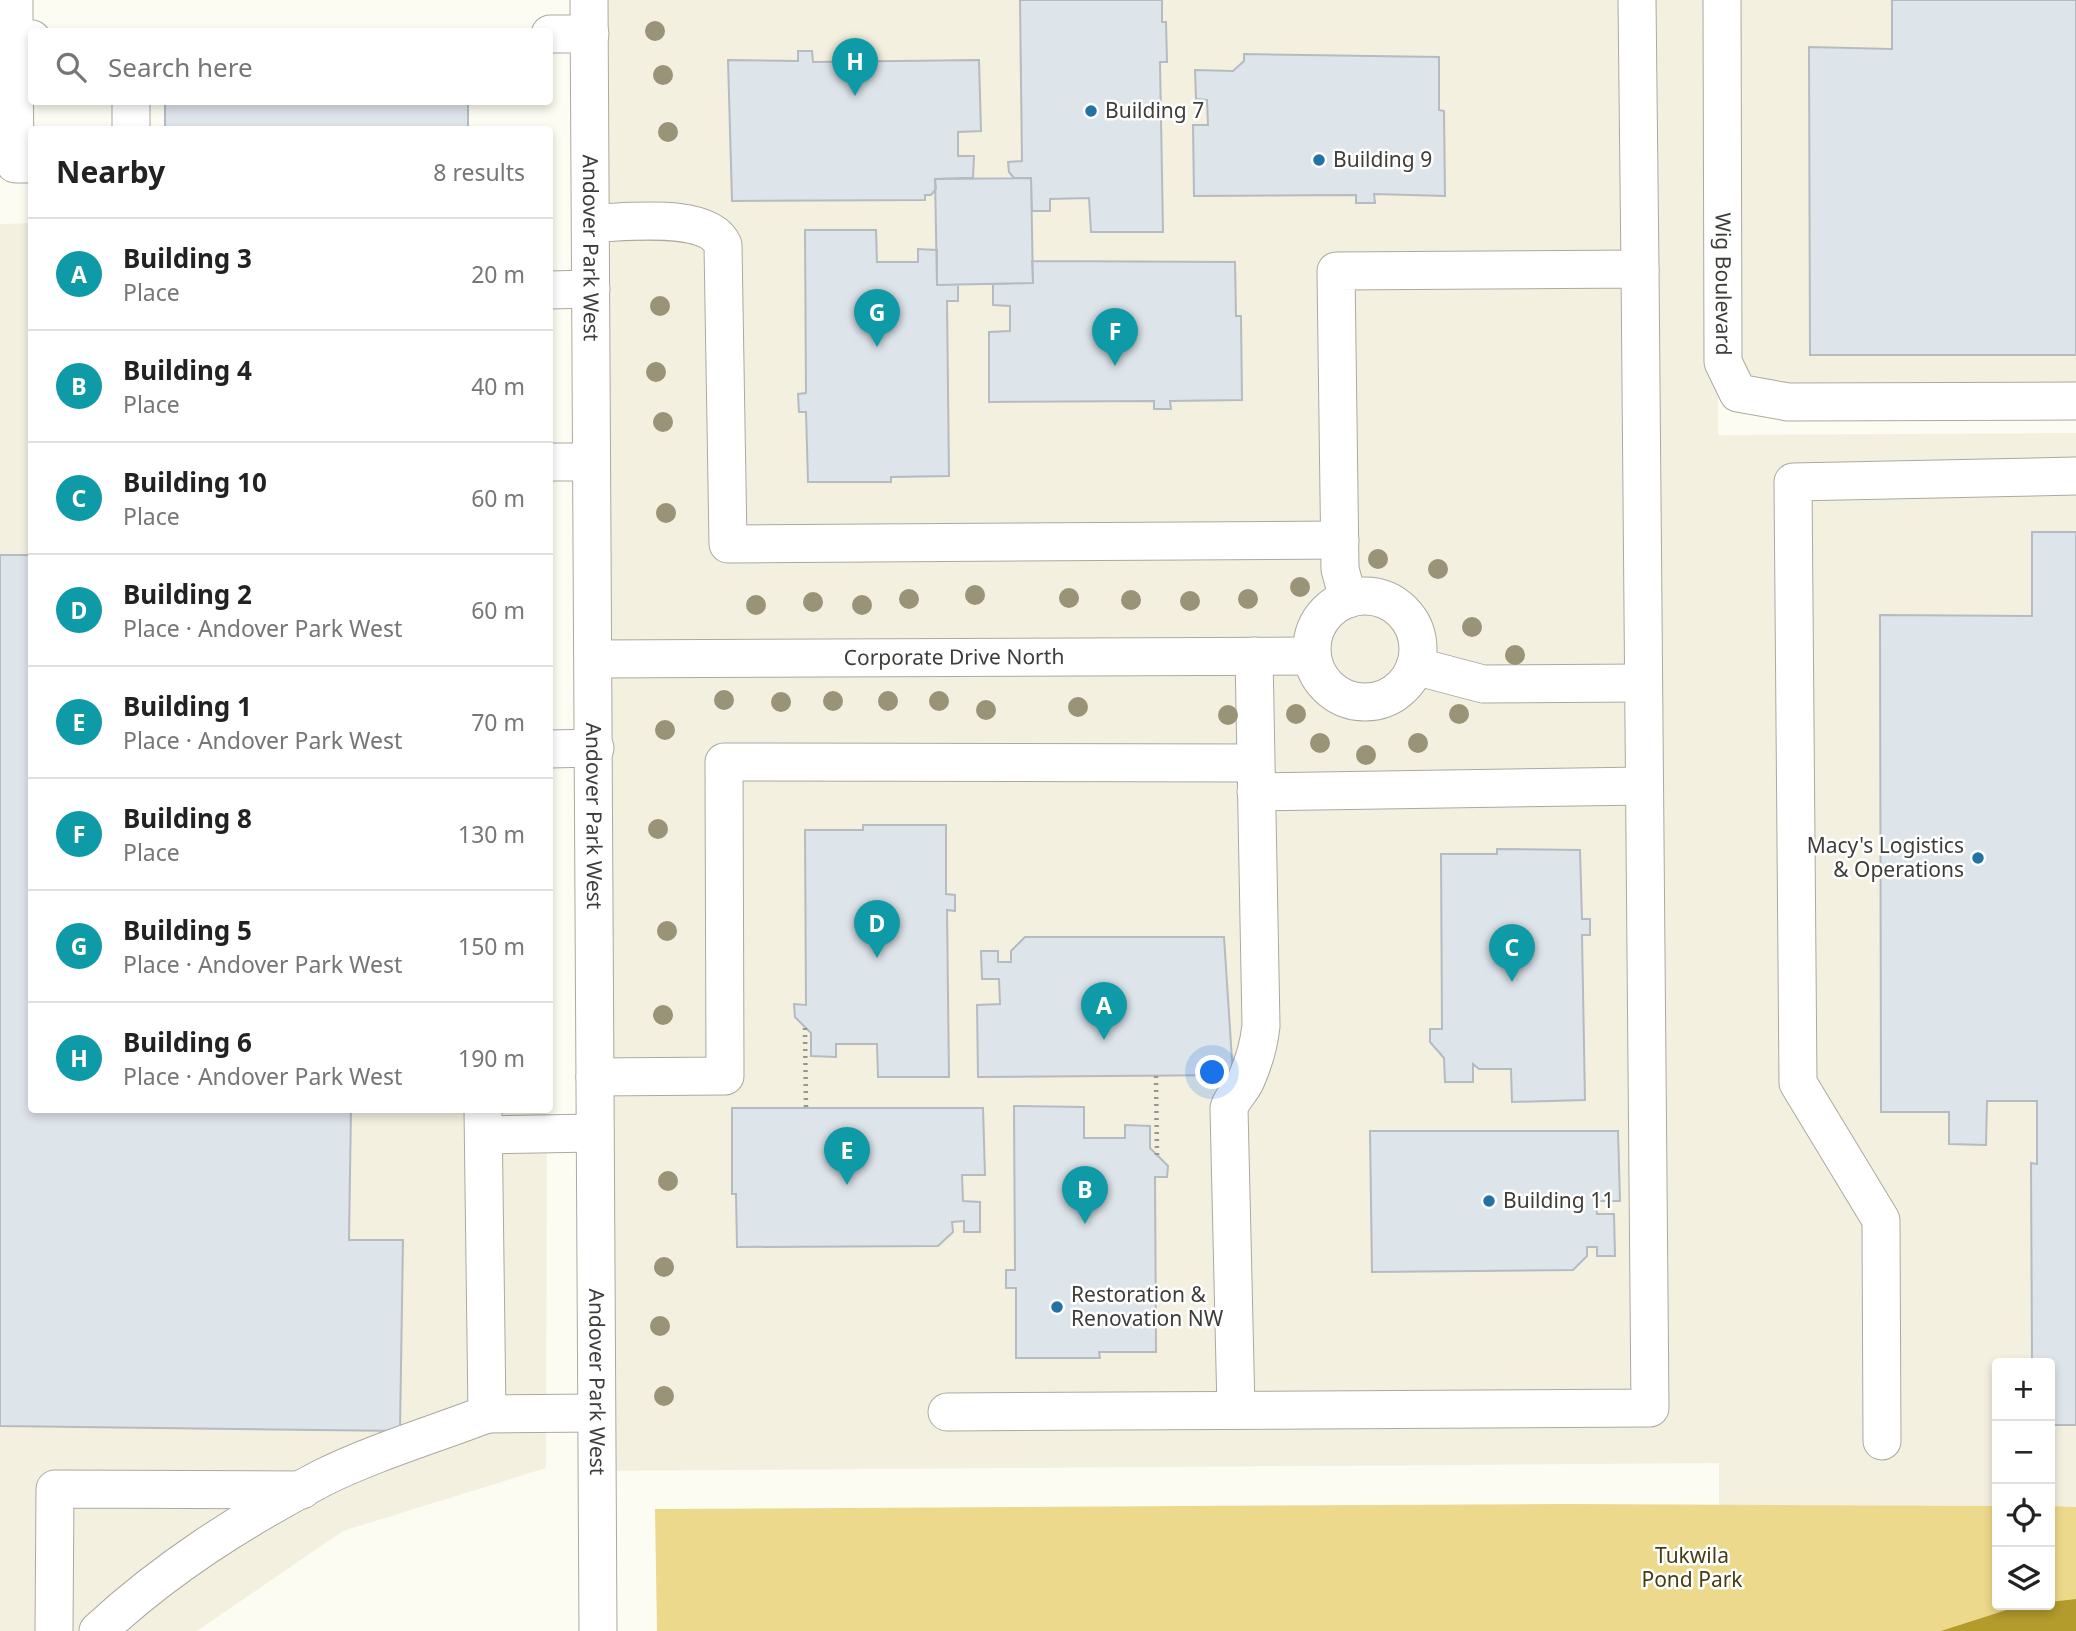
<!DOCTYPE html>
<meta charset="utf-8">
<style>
body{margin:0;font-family:"Noto Sans",sans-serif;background:#f2f2f2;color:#222}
.controls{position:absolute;right:21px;bottom:21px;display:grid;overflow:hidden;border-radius:7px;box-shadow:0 4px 10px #0003}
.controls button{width:63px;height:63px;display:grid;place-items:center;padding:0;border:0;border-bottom:2px solid #e0e0e0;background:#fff;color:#222;font:35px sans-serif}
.you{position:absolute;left:1213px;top:1073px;width:24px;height:24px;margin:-18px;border:5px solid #fff;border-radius:50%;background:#1a73e8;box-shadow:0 0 0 10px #1a73e833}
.badge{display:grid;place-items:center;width:46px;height:46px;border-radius:50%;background:#d93025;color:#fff;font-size:23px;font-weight:700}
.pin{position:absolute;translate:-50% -58px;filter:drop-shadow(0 2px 4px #0008)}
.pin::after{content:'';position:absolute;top:37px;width:24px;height:21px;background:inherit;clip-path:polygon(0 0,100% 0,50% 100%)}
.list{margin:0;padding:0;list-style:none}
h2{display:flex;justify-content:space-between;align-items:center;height:91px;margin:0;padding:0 28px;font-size:30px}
h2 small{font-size:23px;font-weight:400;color:#767676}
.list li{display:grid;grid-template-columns:46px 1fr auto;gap:21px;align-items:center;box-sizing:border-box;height:112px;padding:0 28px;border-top:2px solid #e0e0e0}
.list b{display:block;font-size:26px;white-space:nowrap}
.list p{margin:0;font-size:23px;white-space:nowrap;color:#767676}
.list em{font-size:23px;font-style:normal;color:#767676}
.icon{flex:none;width:38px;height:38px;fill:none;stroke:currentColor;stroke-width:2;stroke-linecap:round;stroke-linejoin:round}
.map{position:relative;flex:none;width:2076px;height:1631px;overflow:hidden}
.search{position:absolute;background:#fff;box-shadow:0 4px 10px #0003;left:28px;top:28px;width:525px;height:77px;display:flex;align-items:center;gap:18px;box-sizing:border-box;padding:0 24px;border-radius:7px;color:#767676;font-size:26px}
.panel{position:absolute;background:#fff;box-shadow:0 4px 10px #0003;left:28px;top:126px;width:525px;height:987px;border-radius:7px}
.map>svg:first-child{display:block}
.built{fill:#f3f0e0}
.green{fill:#ecd98c}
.water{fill:#b39b2c}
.building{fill:#dde4ea;stroke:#b4bbc1;stroke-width:2}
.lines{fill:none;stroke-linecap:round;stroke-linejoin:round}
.minor-casing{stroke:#aba9a1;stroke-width:39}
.path{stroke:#979690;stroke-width:4.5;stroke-dasharray:2 5;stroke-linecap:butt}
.minor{stroke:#fff;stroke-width:37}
.tree{fill:#999377}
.poi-dot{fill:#2372a4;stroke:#fff;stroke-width:2.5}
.labels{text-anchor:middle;stroke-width:5;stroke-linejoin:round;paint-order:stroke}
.poi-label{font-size:21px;fill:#3e3d3a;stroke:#fff;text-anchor:start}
.street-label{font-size:21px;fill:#3e3d3a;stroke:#fff}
.park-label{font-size:21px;fill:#473d11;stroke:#fff}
</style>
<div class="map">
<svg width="2076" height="1631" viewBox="0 0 2076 1631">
<rect width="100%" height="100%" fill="#fdfcf3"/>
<path class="built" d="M589,0H1720L1718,435L2076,433V1507L2050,1506V1363H1997V1506L1719,1505V1463L597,1471Z
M1726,0H2076V394L1738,393Z
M32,223V1110H547L546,1468L343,1531L197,1631H0V224Z"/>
<path class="green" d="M1564,1504L1997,1506V1605H2050V1506L2076,1507V1631H657L655,1509Z"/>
<path class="water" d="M2076,1599V1631H1941L2019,1606L2050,1605V1602Z"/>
<path class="building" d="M1020,0H1162V22H1166L1167,62H1160L1163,232H1091L1089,198L1050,199V211H1032L1031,178H1014L1009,172L1008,162L1022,161Z
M1892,0H2076V355H1810L1809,47L1892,49Z
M798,51H812L813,62L979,60L981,131L958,132V156H974L973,178L935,179L936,189L931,195H925V200L732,201L728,60L798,61Z
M1244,54L1439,57V110L1444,111L1445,196L1374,194L1375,203H1356V195L1194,196L1193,125H1208L1207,100L1196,99L1195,70L1233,71L1244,61Z
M165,102H468V130H165Z
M1031,178L1033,283L937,285L935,179Z
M805,230H876L877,262H918V249L937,250V285H958V301H947L949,476L891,477V482H808L806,412H799L798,394L806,393Z
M1032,261L1235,262L1236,316H1241L1242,400L1170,401L1171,409H1154V401L989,402V332L1010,331V306L993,305V284L1033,283Z
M2032,532H2076V1425H2050V1363H2032L2031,1163L2037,1164V1101H1987L1986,1145L1949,1144V1112H1881L1880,615L2032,616Z
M0,555H32V1110H351L349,1240H403L400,1431L0,1426Z
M863,825H946V894L955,895V911L947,910L949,1077H878L877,1044H836V1057L811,1056V1033L795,1017L794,1004L806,1005L805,830H863Z
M1497,849L1580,850L1582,919H1590V935H1582L1585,1100L1512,1102L1511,1069H1479L1473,1064V1082H1445L1444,1058L1430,1042V1029H1442L1441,854H1497Z
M1025,937H1224L1233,1075L978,1077L977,1005L1000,1004L999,979H982L981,951H998V962H1011V951Z
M1014,1106L1084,1107V1138H1125V1125L1150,1126V1148L1168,1166L1167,1177H1155L1156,1352H1099L1100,1358H1016V1288H1006V1270H1015Z
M732,1108H983L985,1175H962L963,1201L980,1202V1232H964V1221L952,1222L953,1232L938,1246L737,1247L736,1194H732Z
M1370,1131H1618L1620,1201H1596L1597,1214H1614L1615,1256H1597V1247H1587V1256L1573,1270L1372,1272Z"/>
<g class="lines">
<g class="minor-casing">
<g id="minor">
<path d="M14,0V39"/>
<path id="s1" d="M589,0L598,1631"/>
<path d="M1637,0L1640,269"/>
<path id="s2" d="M1722,0L1723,362L1738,393L1788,402L2076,401"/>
<path d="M550,34H590"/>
<path d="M32,39H14L15,164H32"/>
<path d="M131,102V130"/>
<path d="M591,223C625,223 708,211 723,245L728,544L1340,540"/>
<path d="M550,290L591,289"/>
<path d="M550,462H590"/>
<circle cx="1365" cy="649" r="53"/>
<path id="s3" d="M595,659L1312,656"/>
<path d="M1415,666L1483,684L1643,683"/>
<path d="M550,749L595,748"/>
<path d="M1256,792L1644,786"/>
<path d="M595,1077L725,1076L724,762L1255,763"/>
<path d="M483,1110L487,1414L595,1413"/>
<path d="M484,1135L595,1133"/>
<path d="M1236,1410L1229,1108C1233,1096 1242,1090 1246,1080C1254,1062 1259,1044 1261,1026L1254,656"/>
<path d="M947,1412L1650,1408L1640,269L1336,271L1340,569L1348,599"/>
<path d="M1882,1441L1881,1220L1798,1083L1793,482L2076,476"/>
<path d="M54,1631L55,1489L302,1490"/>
<path d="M98,1631C166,1568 240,1521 322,1478C372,1453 435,1434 487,1414"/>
</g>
</g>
<path class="path" d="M805,1028L806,1108
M1156,1076L1157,1155"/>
<use href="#minor" class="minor"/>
</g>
<g class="tree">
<circle cx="655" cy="31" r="10"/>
<circle cx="663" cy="75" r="10"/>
<circle cx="668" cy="132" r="10"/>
<circle cx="660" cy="306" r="10"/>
<circle cx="656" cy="372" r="10"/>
<circle cx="663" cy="422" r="10"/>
<circle cx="666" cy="513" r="10"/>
<circle cx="1378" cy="559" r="10"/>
<circle cx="1438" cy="569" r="10"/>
<circle cx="1300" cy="587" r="10"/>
<circle cx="975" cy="595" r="10"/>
<circle cx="1069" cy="598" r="10"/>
<circle cx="909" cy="599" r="10"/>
<circle cx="1248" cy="599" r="10"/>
<circle cx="1131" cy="600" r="10"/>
<circle cx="1190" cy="601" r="10"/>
<circle cx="813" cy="602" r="10"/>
<circle cx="756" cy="605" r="10"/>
<circle cx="862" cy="605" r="10"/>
<circle cx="1472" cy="627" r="10"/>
<circle cx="1515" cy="655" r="10"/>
<circle cx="724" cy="700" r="10"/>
<circle cx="833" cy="701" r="10"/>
<circle cx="888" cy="701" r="10"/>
<circle cx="939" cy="701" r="10"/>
<circle cx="781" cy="702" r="10"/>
<circle cx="1078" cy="707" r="10"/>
<circle cx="986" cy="710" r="10"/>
<circle cx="1296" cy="714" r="10"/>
<circle cx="1459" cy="714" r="10"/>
<circle cx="1228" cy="715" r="10"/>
<circle cx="665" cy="730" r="10"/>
<circle cx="1320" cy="743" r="10"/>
<circle cx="1418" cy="743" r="10"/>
<circle cx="1366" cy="755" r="10"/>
<circle cx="658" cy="829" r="10"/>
<circle cx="667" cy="931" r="10"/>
<circle cx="663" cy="1015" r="10"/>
<circle cx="668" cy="1181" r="10"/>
<circle cx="664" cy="1267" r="10"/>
<circle cx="660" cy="1326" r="10"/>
<circle cx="664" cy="1396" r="10"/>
</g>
<g class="poi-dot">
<circle cx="1091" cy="111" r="7"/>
<circle cx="1319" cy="160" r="7"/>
<circle cx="1978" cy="858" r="7"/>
<circle cx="1489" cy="1201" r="7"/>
<circle cx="1057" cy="1307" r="7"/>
</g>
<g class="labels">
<g class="poi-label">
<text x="1105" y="118">Building 7</text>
<text x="1333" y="167">Building 9</text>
<text x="1964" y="853" text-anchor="end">Macy's Logistics<tspan x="1964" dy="24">&amp; Operations</tspan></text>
<text x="1503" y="1208">Building 11</text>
<text x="1071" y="1302">Restoration &amp;<tspan x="1071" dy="24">Renovation NW</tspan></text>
</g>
<g class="street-label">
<text dy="7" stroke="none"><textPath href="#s1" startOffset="248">Andover Park West</textPath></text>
<text dy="7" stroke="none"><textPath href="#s2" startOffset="284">Wig Boulevard</textPath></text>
<text dy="7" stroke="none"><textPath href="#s3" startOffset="359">Corporate Drive North</textPath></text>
<text dy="7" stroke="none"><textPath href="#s1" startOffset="816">Andover Park West</textPath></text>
<text dy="7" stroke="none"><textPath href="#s1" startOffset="1382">Andover Park West</textPath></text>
</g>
<g class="park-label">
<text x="1692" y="1563">Tukwila<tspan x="1692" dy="24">Pond Park</tspan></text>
</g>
</g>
</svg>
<div class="controls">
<button>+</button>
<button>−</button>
<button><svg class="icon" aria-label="locate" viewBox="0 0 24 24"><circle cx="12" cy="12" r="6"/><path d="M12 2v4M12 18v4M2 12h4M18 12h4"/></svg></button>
<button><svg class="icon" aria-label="layers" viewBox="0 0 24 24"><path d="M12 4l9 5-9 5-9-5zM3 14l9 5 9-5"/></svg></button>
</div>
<div class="you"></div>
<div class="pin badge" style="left:1104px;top:1040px;background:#0f9aa8">A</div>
<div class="pin badge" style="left:1085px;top:1224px;background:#0f9aa8">B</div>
<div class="pin badge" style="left:1512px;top:982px;background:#0f9aa8">C</div>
<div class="pin badge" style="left:877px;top:958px;background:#0f9aa8">D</div>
<div class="pin badge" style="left:847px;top:1185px;background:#0f9aa8">E</div>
<div class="pin badge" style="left:1115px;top:366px;background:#0f9aa8">F</div>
<div class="pin badge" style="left:877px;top:347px;background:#0f9aa8">G</div>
<div class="pin badge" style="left:855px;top:96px;background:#0f9aa8">H</div>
<div class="search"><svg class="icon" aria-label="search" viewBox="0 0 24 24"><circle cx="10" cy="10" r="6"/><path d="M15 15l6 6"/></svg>Search here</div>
<section class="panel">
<h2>Nearby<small>8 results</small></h2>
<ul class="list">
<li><span class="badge" style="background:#0f9aa8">A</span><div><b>Building 3</b><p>Place</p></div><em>20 m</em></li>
<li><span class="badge" style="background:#0f9aa8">B</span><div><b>Building 4</b><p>Place</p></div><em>40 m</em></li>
<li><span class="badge" style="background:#0f9aa8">C</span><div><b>Building 10</b><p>Place</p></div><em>60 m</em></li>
<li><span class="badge" style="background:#0f9aa8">D</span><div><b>Building 2</b><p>Place · Andover Park West</p></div><em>60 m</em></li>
<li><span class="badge" style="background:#0f9aa8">E</span><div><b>Building 1</b><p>Place · Andover Park West</p></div><em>70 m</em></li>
<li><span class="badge" style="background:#0f9aa8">F</span><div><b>Building 8</b><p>Place</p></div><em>130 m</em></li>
<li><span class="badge" style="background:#0f9aa8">G</span><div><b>Building 5</b><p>Place · Andover Park West</p></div><em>150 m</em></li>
<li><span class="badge" style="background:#0f9aa8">H</span><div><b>Building 6</b><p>Place · Andover Park West</p></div><em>190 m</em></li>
</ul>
</section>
</div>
